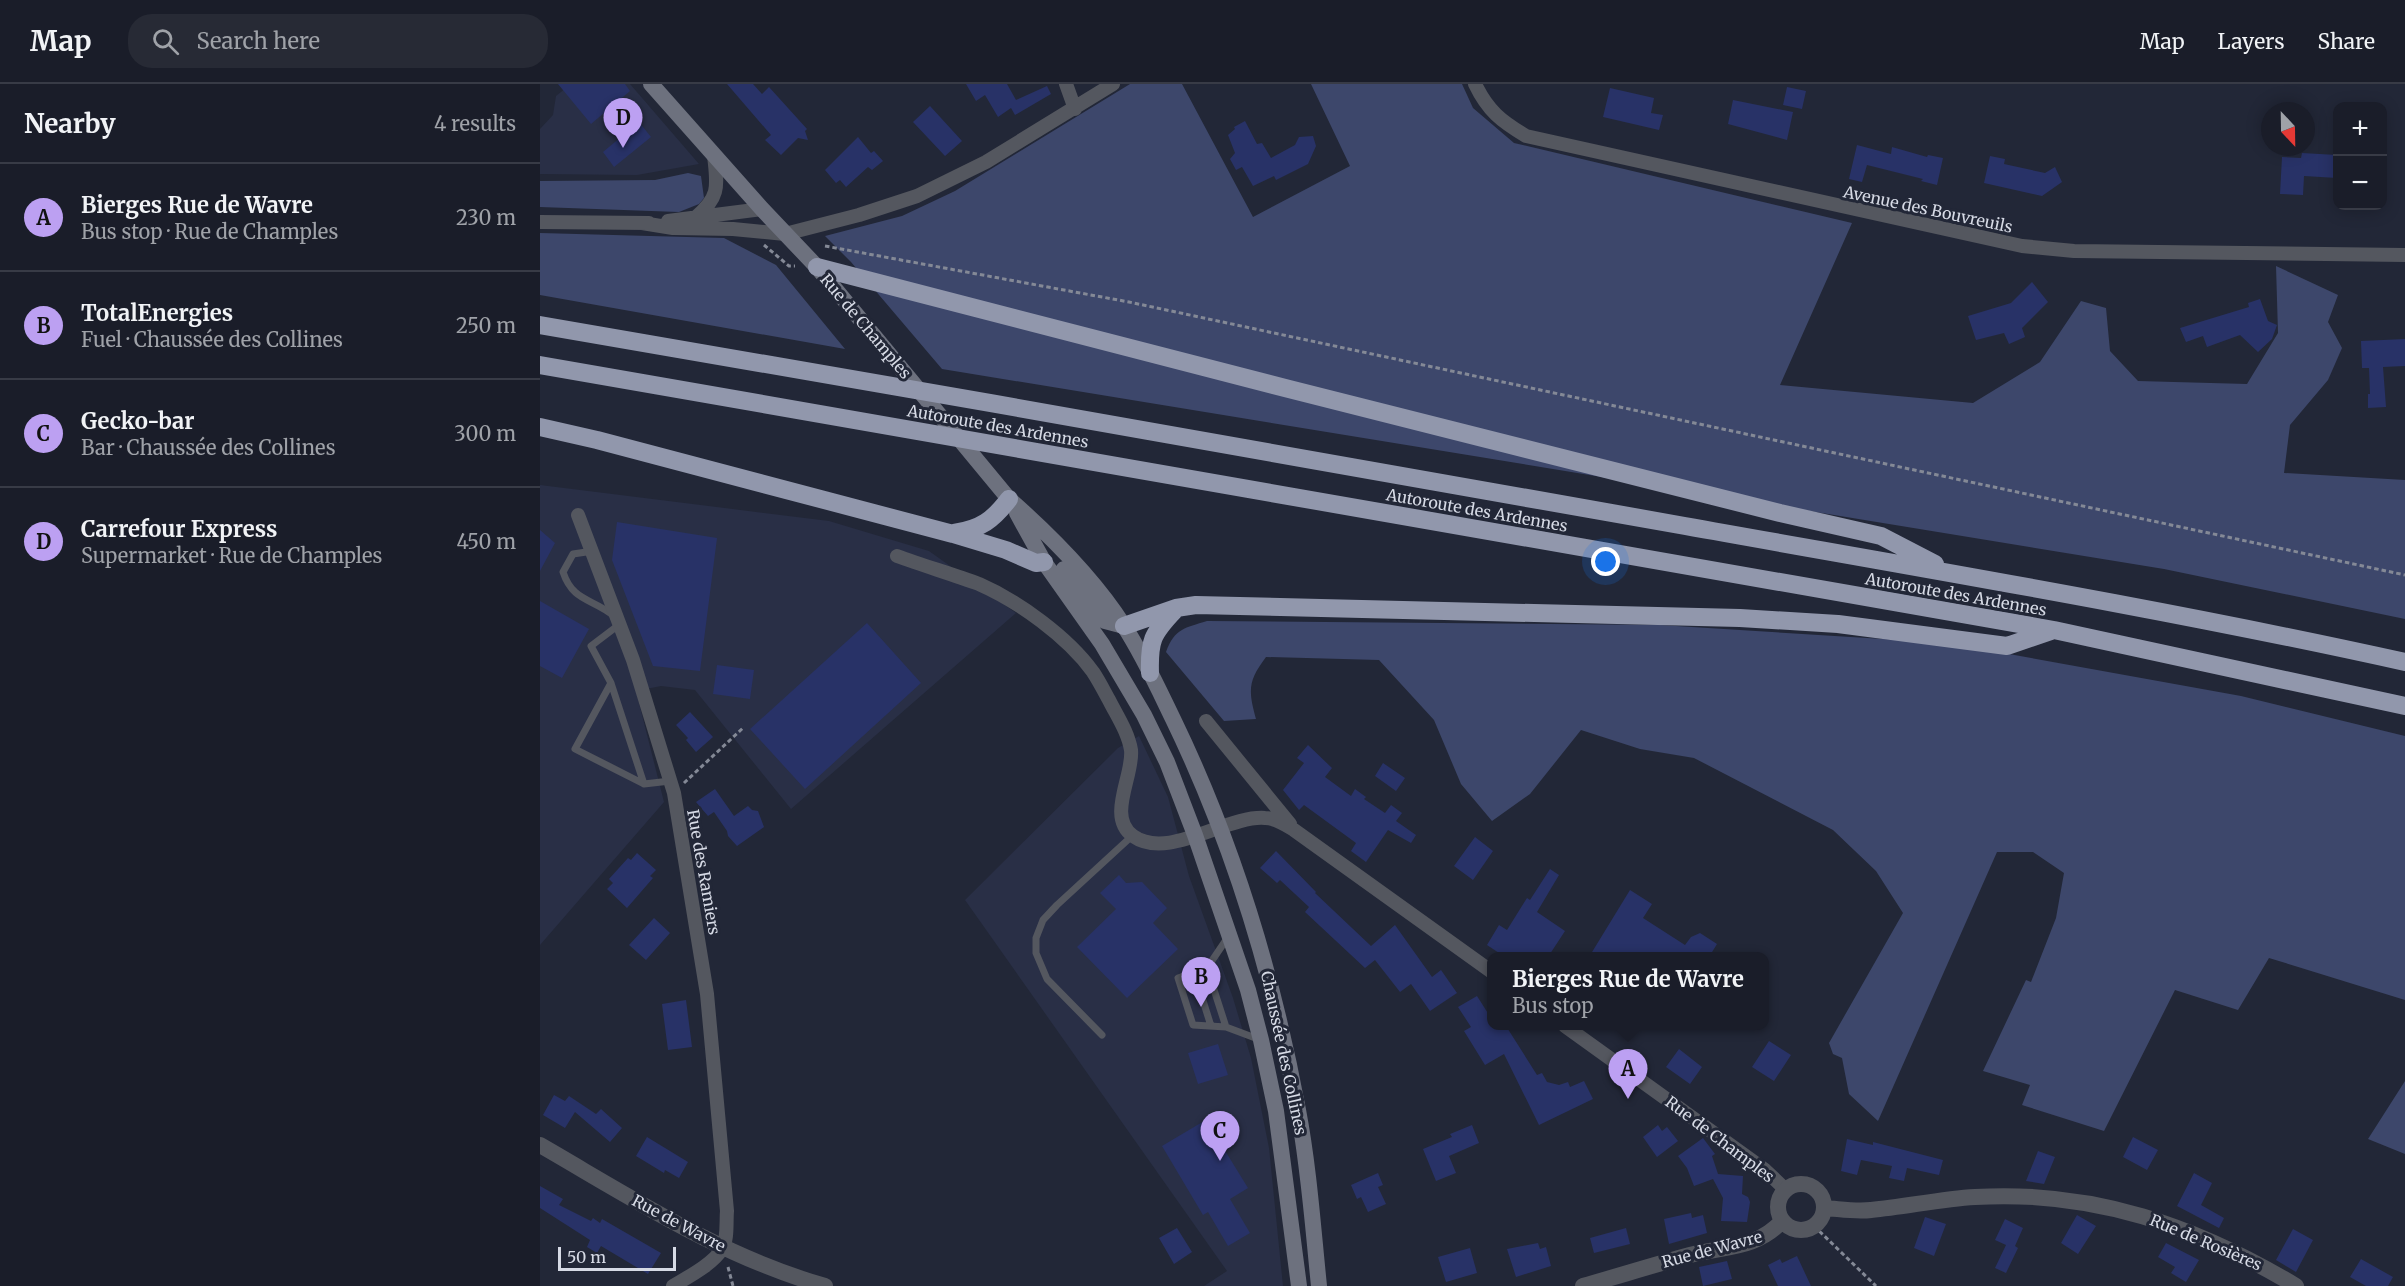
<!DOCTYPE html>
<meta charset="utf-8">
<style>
body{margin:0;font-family:Merriweather,serif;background:#272a35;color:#f1f3f6}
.controls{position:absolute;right:18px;top:18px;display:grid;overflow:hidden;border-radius:12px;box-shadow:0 3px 15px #0003}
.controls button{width:54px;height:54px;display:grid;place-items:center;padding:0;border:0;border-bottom:2px solid #383b46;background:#1a1d29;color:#f1f3f6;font:30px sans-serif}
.compass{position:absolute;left:1721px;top:18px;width:54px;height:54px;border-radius:50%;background:#1a1d29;box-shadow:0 3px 15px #0003;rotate:158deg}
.scale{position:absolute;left:18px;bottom:15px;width:118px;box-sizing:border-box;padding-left:6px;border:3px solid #d6dae5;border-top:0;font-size:16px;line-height:21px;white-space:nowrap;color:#d6dae5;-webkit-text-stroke:4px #222737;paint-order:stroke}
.you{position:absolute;left:1066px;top:478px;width:21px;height:21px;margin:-15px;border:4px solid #fff;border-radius:50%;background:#1a73e8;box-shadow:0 0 0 9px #1a73e833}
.badge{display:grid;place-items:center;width:39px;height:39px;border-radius:50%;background:#bca0f2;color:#111;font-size:20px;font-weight:700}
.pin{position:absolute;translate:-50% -50px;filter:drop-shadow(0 2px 3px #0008)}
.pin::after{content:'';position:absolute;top:32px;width:21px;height:18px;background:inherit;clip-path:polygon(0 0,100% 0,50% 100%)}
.popup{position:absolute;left:947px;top:868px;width:282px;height:78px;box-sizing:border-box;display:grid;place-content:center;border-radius:12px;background:#1a1d29;filter:drop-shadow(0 2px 4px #0005);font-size:20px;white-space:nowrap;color:#9fa2a8}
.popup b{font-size:22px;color:#f1f3f6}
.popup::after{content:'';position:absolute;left:50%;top:100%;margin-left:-12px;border:12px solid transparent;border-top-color:#1a1d29}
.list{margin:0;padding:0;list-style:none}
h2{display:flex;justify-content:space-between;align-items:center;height:78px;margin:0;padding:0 24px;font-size:26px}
h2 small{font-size:20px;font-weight:400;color:#9fa2a8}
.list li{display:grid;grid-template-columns:39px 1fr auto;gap:18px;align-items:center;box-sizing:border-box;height:108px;padding:0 24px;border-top:2px solid #383b46}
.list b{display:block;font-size:22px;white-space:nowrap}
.list p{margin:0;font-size:20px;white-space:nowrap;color:#9fa2a8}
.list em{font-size:20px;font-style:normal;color:#9fa2a8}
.icon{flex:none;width:33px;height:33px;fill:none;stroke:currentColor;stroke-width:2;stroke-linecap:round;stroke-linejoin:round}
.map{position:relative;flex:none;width:1865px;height:1202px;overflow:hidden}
header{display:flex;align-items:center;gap:36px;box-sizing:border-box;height:84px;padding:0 30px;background:#1a1d29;border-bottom:2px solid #383b46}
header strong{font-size:28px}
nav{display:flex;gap:33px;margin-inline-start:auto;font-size:21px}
.search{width:420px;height:54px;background:#272a35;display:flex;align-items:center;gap:15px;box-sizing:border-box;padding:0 21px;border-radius:24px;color:#9fa2a8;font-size:22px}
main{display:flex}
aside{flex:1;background:#1a1d29}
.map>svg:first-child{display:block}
.built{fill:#292f46}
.green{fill:#3d476b}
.building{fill:#283267}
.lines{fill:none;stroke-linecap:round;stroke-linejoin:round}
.path{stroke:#848996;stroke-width:3;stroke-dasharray:4.5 3;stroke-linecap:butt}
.service{stroke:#54575f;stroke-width:7}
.minor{stroke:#54575f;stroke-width:14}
.tertiary{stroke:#54575f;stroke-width:16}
.secondary{stroke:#6d717e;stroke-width:16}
.motorway{stroke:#9197ac;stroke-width:18}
.labels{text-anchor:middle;stroke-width:6;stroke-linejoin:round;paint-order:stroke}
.street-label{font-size:16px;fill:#d6dae5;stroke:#222737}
</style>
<header>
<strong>Map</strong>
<div class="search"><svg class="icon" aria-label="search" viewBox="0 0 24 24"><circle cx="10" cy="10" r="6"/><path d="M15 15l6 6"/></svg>Search here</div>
<nav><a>Map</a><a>Layers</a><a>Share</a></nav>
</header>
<main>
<aside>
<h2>Nearby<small>4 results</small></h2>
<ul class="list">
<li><span class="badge">A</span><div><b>Bierges Rue de Wavre</b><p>Bus stop · Rue de Champles</p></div><em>230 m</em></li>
<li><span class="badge">B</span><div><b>TotalEnergies</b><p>Fuel · Chaussée des Collines</p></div><em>250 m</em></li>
<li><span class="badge">C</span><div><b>Gecko-bar</b><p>Bar · Chaussée des Collines</p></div><em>300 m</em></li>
<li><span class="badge">D</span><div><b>Carrefour Express</b><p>Supermarket · Rue de Champles</p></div><em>450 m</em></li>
</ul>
</aside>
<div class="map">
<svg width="1865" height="1202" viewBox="0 0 1865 1202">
<rect width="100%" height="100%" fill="#222737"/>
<path class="built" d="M31,0H90L159,80L97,91L0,90V45L13,31L16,12Z
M0,401L289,437L389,467L476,529L251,725L155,606L121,602L96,607L124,718L0,861Z
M599,652L628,713L649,792L693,914L711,974L729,1064L743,1202H664L687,1187L425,816L578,664Z"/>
<path class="green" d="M590,0H642L713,133L810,82L771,0H922L933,24L974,59L1312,139L1240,301L1433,319L1500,278L1541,217L1566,224L1570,267L1598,297L1707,300L1738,249L1736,182L1798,211L1788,238L1802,264L1788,296L1750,341L1744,389L1865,396V535L1624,485L402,285L311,178L285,152L362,132L415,107Z
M148,89L161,92L164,114L159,120L139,128L0,123V97L115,96Z
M0,149L184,154L236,181L305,265L0,211Z
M667,537L1120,541L1408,559L1701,612L1865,652V916L1729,874L1698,926L1635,906L1564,1047L1482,1021L1490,1001L1443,987L1486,896L1491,898L1516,834L1524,789L1493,768H1457L1338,1037L1309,1010L1302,974L1293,970L1289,959L1363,829L1336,787L1293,746L1154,674L1100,665L1041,646L990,710L952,737L921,700L894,636L839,576L726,573C708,597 708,606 716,635L684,637L626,568C635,544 645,544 667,537Z
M1865,997V1070L1828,1055Z"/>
<path class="building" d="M18,0H85L90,7L51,40Z
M187,0H213L222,10L229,3L267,45L265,47L268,56L258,54L241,71L225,56L231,51Z
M426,0H467L476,16L507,2L511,10L475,31L471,24L458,33L445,11L436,17Z
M1247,3L1266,7L1262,25L1243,21Z
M1070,4L1114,14L1111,29L1123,31L1119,46L1063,33Z
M1193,16L1253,28L1247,56L1188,40Z
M390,22L422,57L405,72L373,38Z
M705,37L717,60L722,59L731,74L755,61L759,53L773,52L776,62L768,80L736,96L734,92L713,102L702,83L696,86L690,75L695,69L688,51L695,45L694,43Z
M99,38L111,53L74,83L63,68Z
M318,53L331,69L334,67L343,77L332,86L328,83L306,103L300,96L296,99L285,86Z
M1317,61L1351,70L1352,63L1387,73L1388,71L1403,74L1397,101L1381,97L1383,95L1327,81L1322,98L1309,95Z
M1762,69L1797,71V94L1764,92L1763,111L1740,110L1742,73L1761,74Z
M1450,72L1465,75L1464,80L1505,89L1515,83L1522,98L1502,112L1444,99Z
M1492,198L1508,218L1482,244L1485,253L1469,260L1464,249L1436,256L1428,232L1471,219Z
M1720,215L1728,237L1737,241L1732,255L1718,268L1700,251L1667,263L1663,252L1646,258L1640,244L1709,223L1708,219Z
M1865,255V282L1843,283L1846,323L1828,324V310H1830L1829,284H1822L1821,257Z
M77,438L177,454L160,587L113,582L72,476Z
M0,446L15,459L0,487Z
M0,517L49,545L22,594L0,582Z
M327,539L381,599L265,705L210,645Z
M177,581L214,586L210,615L173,610Z
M150,628L173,653L156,668L146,656L148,654L136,641Z
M768,661L792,684L785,693L811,712L815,705L826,713L824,715L845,729L851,721L862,729L856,737L876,751L871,759L848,746L826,778L811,767L816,759L764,721L759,726L743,706L764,679L757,674Z
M843,679L865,694L856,707L835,692Z
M175,705L194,732L208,722L212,726L218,727L224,743L197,762L188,752L187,747L174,728L168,732L156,718Z
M935,753L953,767L933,796L914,782Z
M736,767L776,808L775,809L831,862L855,841L892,893L901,886L917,909L890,927L871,900L860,908L835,876L825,884L765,828L769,823L740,796L737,799L720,784Z
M97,769L116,786L110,792L113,794L87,824L67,805L73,799L69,795L88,774L91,776Z
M1010,785L1019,791L997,828L1025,847L1008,873H965L947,861L959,841L967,846L987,814L990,816Z
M579,791L586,799L602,798L627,824L613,839L638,865L587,914L537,863L576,825L560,809Z
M1090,806L1112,820L1103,834L1145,861L1151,853L1160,849L1177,860L1169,873H1049Z
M114,834L130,849L106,876L89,861Z
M937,912L951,934V942H966L997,991L1002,989L1007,998L1019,1001L1028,998L1030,1003L1044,997L1053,1015L999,1041L964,970L945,981L924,947L931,943L918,923Z
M146,916L152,963L128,966L122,920Z
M1229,957L1251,971L1234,997L1212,983Z
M678,960L688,991L658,1000L648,969Z
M1139,965L1162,983L1150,1000L1126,983Z
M14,1011L25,1017L29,1012L56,1030L61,1025L82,1044L70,1058L35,1028L25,1044L3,1031Z
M681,1027L698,1056L684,1065L708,1104L690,1115L710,1149L688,1162L668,1128L663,1131L622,1062Z
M932,1041L939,1059L909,1072L916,1089L896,1097L883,1065L912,1053L910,1050Z
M1118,1041L1122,1047L1127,1043L1138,1057L1117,1073L1103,1053Z
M107,1053L148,1078L139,1094L125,1086L124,1089L96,1072Z
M1593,1053L1618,1066L1607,1086L1583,1073Z
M1163,1054L1175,1070L1172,1072L1178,1090L1203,1092L1202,1110L1208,1113L1210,1118L1207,1138L1181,1137L1183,1114L1173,1095L1154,1102L1147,1084L1138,1072Z
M1307,1055L1333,1061V1058L1403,1076L1399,1091L1367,1084L1364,1097L1349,1094L1352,1082L1321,1076L1317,1091L1301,1087Z
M1498,1067L1515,1073L1504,1100L1486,1097Z
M838,1089L843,1101L838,1103L846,1120L828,1128L821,1113L817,1115L811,1101Z
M1654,1089L1672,1099L1661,1121L1684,1134L1679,1144L1637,1122Z
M0,1102L23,1115L19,1121L51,1137L53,1134L60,1139L62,1135L121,1169L108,1190L61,1162L57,1169L47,1163L50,1156L0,1124Z
M1151,1129L1152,1134L1163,1131L1167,1149L1129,1160L1124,1135Z
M1537,1131L1556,1142L1538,1170L1521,1159Z
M1385,1133L1406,1140L1394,1172L1374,1164Z
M1465,1135L1483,1144L1475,1162L1478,1164L1466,1189L1455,1184L1466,1161L1455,1156Z
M637,1144L652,1168L634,1180L619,1154Z
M1086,1144L1090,1160L1054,1169L1050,1154Z
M1753,1145L1773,1156L1756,1188L1736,1176Z
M998,1159L1000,1165L1006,1163L1011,1182L976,1193L967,1165Z
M1626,1159L1659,1176L1646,1198L1631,1189L1635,1183L1618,1173Z
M930,1164L937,1189L906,1198L898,1173Z
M1257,1172L1271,1202H1238L1228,1181L1240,1175L1242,1179Z
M1821,1175L1853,1193L1848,1202H1826L1810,1193Z
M1187,1177L1192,1195L1163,1202L1159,1183Z"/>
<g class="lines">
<path class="path" d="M224,161L249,182H255
M285,162L589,218L1865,491
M144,699L204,643
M1274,1142L1336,1202
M188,1183L193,1202"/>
<path class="service" d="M53,467L33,470L23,488C33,518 52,514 74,532
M71,599L51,562L80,540
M104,700L71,599L35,665L104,700L130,697
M688,853L667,884L686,943L718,955
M667,884L638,894L653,941L686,943
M654,888L671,942
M562,951L507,895L496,869V854L503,836L517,821L592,752"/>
<path class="minor" d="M526,0L535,25
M935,0C948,27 961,37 986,52L1482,162L1534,167L1865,171
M156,133C181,112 177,101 174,71
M128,137L222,125
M0,138L109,139
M102,139L133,144L193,145L245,150L319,131L377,112L446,78L573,0
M38,431L93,576L134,709L167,910L187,1127C186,1138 188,1156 182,1165C173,1180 148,1193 133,1202
M357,472C384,482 412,490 439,500C478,517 528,553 553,588C559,597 564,607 569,616C577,632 588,648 591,666C594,691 566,733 593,752C628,777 687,731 725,734C736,734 746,741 754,746L952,888
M666,637L750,740
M1025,942L1225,1086L1246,1106"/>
<path class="tertiary" d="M0,1061C92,1114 182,1173 285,1202
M1238 1123a23 23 0 1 1 46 0a23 23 0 1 1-46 0Z
M1285,1124C1300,1125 1316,1128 1331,1126C1365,1123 1400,1115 1435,1113C1554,1106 1656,1142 1756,1202
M1043,1202C1078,1192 1114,1181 1150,1171C1184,1162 1217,1165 1242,1137"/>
<path class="secondary" d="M111,0L222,125L277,183L469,415C511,452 554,495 584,542C603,571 618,604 633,635C693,759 733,891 758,1026C769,1084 773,1144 779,1202
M477,429L504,478L562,560L604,631L627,678L655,751L708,906L721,956L736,1027L759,1202
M524,485L559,532L565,537L584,542"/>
<path class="motorway" d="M277,183L749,305L1240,429L1341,452L1395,480
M0,241C382,307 763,373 1145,442C1385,485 1626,525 1865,578
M0,281L1514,546L1865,622
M0,343L57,356L413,450L466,466L496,479L504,478
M414,449C441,445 453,436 469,415
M584,542L636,524L656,521L1200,534L1298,540L1467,562L1511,547
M610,589C609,557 612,550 634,527"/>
</g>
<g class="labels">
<g class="street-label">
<text transform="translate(1388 125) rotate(12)" y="6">Avenue des Bouvreuils</text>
<text transform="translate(326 242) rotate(50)" y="6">Rue de Champles</text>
<text transform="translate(458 342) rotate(10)" y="6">Autoroute des Ardennes</text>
<text transform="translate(937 426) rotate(10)" y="6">Autoroute des Ardennes</text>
<text transform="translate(1416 510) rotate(10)" y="6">Autoroute des Ardennes</text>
<text transform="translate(164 788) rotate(80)" y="6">Rue des Ramiers</text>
<text transform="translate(744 969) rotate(78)" y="6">Chaussée des Collines</text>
<text transform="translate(1180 1055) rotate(37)" y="6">Rue de Champles</text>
<text transform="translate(139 1139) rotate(28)" y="6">Rue de Wavre</text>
<text transform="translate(1666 1158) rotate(23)" y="6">Rue de Rosières</text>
<text transform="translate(1172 1165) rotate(-15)" y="6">Rue de Wavre</text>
</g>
</g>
</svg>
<div class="controls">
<button>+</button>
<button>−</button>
</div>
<svg class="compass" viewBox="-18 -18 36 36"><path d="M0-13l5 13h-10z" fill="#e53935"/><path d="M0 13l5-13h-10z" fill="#9fa2a8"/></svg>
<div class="scale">50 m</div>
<div class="you"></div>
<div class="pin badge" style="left:1088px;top:1015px">A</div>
<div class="popup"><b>Bierges Rue de Wavre</b>Bus stop</div>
<div class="pin badge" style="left:661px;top:923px">B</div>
<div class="pin badge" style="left:680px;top:1077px">C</div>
<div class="pin badge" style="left:83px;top:64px">D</div>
</div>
</main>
